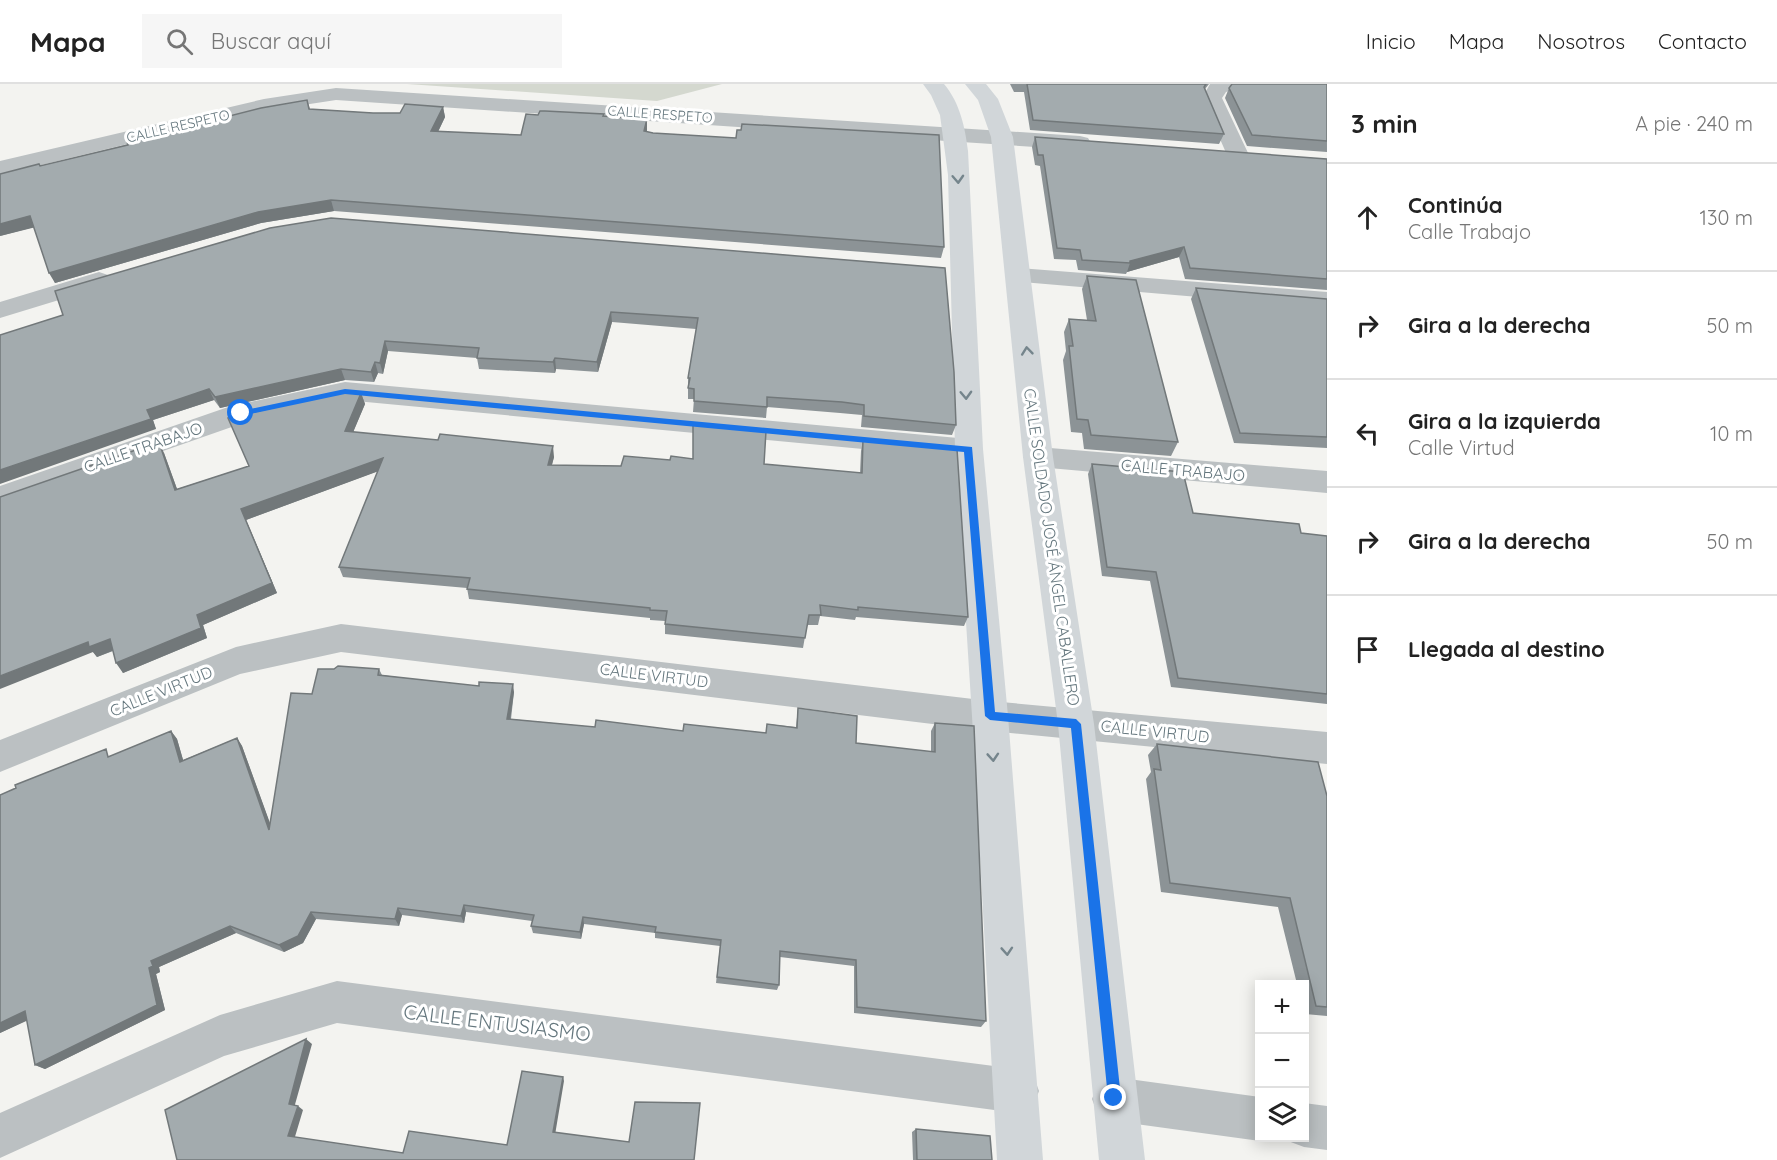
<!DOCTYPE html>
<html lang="es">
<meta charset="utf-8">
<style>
body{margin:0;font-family:Quicksand,sans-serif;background:#f6f6f6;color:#222}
.controls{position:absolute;right:18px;bottom:18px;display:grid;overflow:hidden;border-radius:0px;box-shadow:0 3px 15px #0003}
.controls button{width:54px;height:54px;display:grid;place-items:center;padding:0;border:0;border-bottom:2px solid #e0e0e0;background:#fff;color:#222;font:30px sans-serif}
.stop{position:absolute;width:18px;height:18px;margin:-14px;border:4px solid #1a73e8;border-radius:50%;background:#fff}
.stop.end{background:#1a73e8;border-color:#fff;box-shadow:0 2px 6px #0008}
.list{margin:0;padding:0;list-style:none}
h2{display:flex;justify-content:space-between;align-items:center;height:78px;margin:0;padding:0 24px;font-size:26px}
h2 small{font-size:20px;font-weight:400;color:#767676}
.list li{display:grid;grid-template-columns:39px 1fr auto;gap:18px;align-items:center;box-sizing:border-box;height:108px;padding:0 24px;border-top:2px solid #e0e0e0}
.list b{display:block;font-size:22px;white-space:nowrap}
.list p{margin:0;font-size:20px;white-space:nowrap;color:#767676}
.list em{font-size:20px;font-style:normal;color:#767676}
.icon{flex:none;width:33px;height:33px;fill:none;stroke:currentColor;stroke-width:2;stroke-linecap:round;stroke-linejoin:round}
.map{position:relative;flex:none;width:1327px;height:1076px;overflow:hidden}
header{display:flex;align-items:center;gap:36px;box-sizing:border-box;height:84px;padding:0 30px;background:#fff;border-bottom:2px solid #e0e0e0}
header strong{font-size:28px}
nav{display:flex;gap:33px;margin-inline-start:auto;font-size:21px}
.search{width:420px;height:54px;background:#f6f6f6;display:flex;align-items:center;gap:15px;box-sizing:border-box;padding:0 21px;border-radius:0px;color:#767676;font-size:22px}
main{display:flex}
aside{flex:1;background:#fff}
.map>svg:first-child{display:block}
.green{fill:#d4d8cf}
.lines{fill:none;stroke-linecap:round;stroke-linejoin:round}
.street{fill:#bbc0c2;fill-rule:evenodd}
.secondary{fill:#d1d6d9;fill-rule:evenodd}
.wall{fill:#8c9396}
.shaded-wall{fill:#72787a}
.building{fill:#a3abae;stroke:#72787a;stroke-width:1.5}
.oneway{stroke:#75858c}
.route{fill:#1a73e8}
.labels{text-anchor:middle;stroke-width:6;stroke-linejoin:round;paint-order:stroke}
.far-street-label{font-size:14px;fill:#65777e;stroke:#fff}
.street-label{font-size:16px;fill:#65777e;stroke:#fff}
.near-street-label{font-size:20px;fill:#65777e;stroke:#fff}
</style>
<header>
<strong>Mapa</strong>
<div class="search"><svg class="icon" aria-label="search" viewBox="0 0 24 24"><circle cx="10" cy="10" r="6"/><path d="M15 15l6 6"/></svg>Buscar aquí</div>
<nav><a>Inicio</a><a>Mapa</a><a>Nosotros</a><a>Contacto</a></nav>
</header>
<main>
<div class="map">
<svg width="1327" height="1076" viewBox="0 0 1327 1076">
<rect width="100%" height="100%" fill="#f3f3f0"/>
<path class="green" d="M407,0H722L657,17Z"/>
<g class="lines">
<path class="street" d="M1210,0H1240L1237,4L1226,8L1222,14L1249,71L1246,76L1238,78L1230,76L1227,71L1202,14Z
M336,4L1080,52L1088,54L1091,59L1088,64L1080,66L336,16L264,27L0,91V77L264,15Z
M1019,184L1327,208V224L1010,197L1007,192L1010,187Z
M99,188L108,191L112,196L108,201L0,234V218Z
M345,298L969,355L979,358L983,365L979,372L969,375L345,316L246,338L0,424V402L231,322Z
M1038,363L1327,387V409L1038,383L1028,380L1023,373L1028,366Z
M341,540L990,617L1327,648V680L990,647L341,568L240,590L0,688V656L236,563Z
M337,897L1017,985L1033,991L1039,1007L1033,1023L1017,1029L337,939L224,972L0,1074V1029L220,931Z
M1114,993L1260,1013V1054H1269L1260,1057L1114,1037L1098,1031L1092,1015L1098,999Z
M1304,1019L1327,1022V1066L1304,1063L1288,1057L1287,1054H1304Z"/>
<path class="secondary" d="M923,0H944C960,19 965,43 968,67L983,365L1008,632L1043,1076H997L972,632L955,365L948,91L940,31L931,11Z
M965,0H986L998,15L1013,53L1053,373L1094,640L1145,1076H1099L1058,640L1023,373L991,53L978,16Z"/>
</g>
<path class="wall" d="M1010,0H1209L1205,5L1224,50L1219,60L1030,46L1024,8H1014Z
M1327,0V68L1247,62L1225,14L1229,4Z
M307,16L310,25L373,29H400L443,23L445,33L438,48L521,51L538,31L604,30V32L647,35V48L944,163L941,174L334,127L261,139L55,199L34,143L0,152L40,82Z
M1035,53L1327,75V206L1185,195L1179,173L1127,188L1126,190L1078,186L1076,176L1054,175L1040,82L1035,81L1032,63Z
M945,184L956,341L952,351L861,343L862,331L840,329L767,323L766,334L693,328L694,315H688V294L696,245L612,238L598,288L556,285L555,289L479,285L477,274L388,267L383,290L378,289L374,298L345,296L220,324L214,316L153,336L156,345L0,251Z
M1087,192L1178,358L1171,372L1084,365L1082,349L1071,348L1063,276L1066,267L1064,248L1069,235L1087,236L1082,205Z
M1196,204L1327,215V364L1234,359L1191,215Z
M361,309L365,320L353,348L554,373L552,381L621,382L670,376L693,375L860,389L861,367L863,356L968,533L964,542L856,533L855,536L820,532L818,541H807L803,564L665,550V537L650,536V534L469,515L467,504L343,493L339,483L378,387L246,436L277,509L203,541L207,554L123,589L113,567L97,573L93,568L164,369L177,405L249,382Z
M1092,380L1193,429L1301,449L1327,452V620L1171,603L1150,497L1102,492L1088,390Z
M379,585L382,591L514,608L511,635L595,643L683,647L766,649L767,640L796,643L798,624L856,659L931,668V647L935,639L986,937L981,943L854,929V882L780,873L779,901L777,906L716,899L720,862L655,854V849L584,840L581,855L533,849L531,842L532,837L466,828L464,839L402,831L399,842L316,835L303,859L284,868L236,849L159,883L160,888L156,890L165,926L45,985L35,981L27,936L0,949V711L112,672L171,647L177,655L183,676L237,654L242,662L270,740L312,610Z
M1157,660L1327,712V932L1305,930V900H1297L1278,823L1161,808L1146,695L1151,688L1148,671Z
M916,1045L992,1076H913L912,1048Z"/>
<path class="shaded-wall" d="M443,23L445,33L433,58L431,47Z
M647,35V46L644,58V47Z
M331,116L334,127L261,139L55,199L49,189L258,128Z
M30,132L36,143L0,152V140Z
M1184,163L1179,173L1127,188L1130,179V177Z
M611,228L612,238L598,288L597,278Z
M385,257L388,267L383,290L380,279Z
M555,274L556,285L555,289L553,278Z
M375,278L378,289L374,298L371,288Z
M341,285L345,296L220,324L215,313Z
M209,305L214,316L153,336L156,345L0,400V386L147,326Z
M361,309L365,320L349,358L345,347Z
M159,358L164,369L181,416L175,406Z
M553,362L554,373L549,391L548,381Z
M383,374L387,384L246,436L277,509L203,541L207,554L123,589L116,579L197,531L241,425Z
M110,555L117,565L97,573L93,568L0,605V592L88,558Z
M513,600L514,608L509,643L507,635Z
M171,647L177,655L186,686L180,678Z
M237,654L242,662L275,753L269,746Z
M464,821L466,828L464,839L461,832Z
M398,824L402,831L399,842L395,835Z
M311,828L316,835L303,859L284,868L279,861Z
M583,833L584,840L581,855L580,848Z
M230,842L236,849L159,883L160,888L156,890L165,926L45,985L35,981L149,884L151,877Z
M25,927L35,933L0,949V939Z
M306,955L312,960L294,1024L289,1020Z
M563,993L564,997L555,1051L553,1048Z
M298,1022L303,1026L294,1056L288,1052Z"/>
<path class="building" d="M1027,0H1206L1204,3L1224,50L1033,36Z
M1232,0H1327V57L1252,51L1229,4Z
M307,16L309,25L373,29H400L405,20L443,23L431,47L521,51L526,30L538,31L540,27H545L604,30L603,32L647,35L644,47L653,49L736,54L737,46H741L742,40L939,51L944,163L331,116L258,128L49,189L30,132L0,140V90L39,80L40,82L128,61L127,58L261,24Z
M1035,53L1327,75V195L1190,184L1184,163L1130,177V179L1082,176L1080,166L1057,164L1043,71H1038Z
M331,134L945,184L954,288L956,341L864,332V321L842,318L767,313V323L694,317V305L688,304L690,294H688L698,234L611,228L597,278L555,274L553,278L477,274L479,264L385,257L380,279L375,278L371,288L341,285L215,313L209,305L147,326L151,335L0,386V251L63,231L55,207L270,144Z
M1087,192L1136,196L1178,358L1091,351L1088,336L1077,335L1069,262H1073L1069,235L1096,237Z
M1196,204L1327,215V353L1240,349Z
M342,308L361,309L345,347L438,356L440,350L553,362L548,381L621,382L624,372L670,376L671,372L693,375V341L766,347L764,380L862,389L863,356L957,365L968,533L858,523V526L820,521L821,531H809L805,554L665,540L667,527L650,526V524L467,505L470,494L339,483L383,374L241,425L272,499L197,531L201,544L116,579L110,555L89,563L88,558L0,592V413L159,358L175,406L249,382L228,334Z
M1092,380L1183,388L1193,429L1299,440L1301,449L1327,452V610L1178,594L1156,488L1107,483Z
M338,582L379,585L378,591L479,602V598L513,600L507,635L595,643L596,636L683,647L684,640L766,649L767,640L797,644L798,624L857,632L856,659L935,668V639L974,642L986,937L857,923L856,876L780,867L779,901L717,893L721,856L655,848L656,843L583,833L580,848L531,842L534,831L464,821L461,832L398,824L395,835L311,828L298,852L279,861L230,842L151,877L153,882L149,884L157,921L35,981L25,927L0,939V711L16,704L15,701L106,665L108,673L171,647L180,678L237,654L269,746L291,609L312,610L318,585H334Z
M1157,660L1318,678L1327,712V923L1316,922L1290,814L1170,799L1154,685L1161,686Z
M306,955L289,1020L298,1022L288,1052L403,1069L409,1047L507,1061L522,987L563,993L553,1048L629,1058L635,1018L700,1019L694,1076H177L165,1026Z
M916,1045L990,1052L992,1076H917Z"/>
<defs><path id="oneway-chevron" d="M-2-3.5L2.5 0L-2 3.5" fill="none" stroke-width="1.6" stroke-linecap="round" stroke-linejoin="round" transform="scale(1.5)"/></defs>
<g class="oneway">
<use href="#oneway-chevron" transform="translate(958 95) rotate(87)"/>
<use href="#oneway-chevron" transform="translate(1027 267) rotate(-96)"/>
<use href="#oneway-chevron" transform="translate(966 311) rotate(88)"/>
<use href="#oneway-chevron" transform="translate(993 673) rotate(86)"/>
<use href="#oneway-chevron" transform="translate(1007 867) rotate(86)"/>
</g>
<path class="route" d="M345,305L972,363L995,628L1076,635L1081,640L1121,1014L1119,1019L1114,1021L1110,1019L1108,1014L1071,644L990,636L985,632L964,368L345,310L241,332L237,329L241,327Z"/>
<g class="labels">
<g class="far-street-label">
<text transform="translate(660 30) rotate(4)" y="5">CALLE RESPETO</text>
<text transform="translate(178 42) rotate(-13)" y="5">CALLE RESPETO</text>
</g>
<g class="street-label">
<text transform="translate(143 363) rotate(-19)" y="6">CALLE TRABAJO</text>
<text transform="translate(1183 386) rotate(5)" y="6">CALLE TRABAJO</text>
<text transform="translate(1052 463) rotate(82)" y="6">CALLE SOLDADO JOSÉ ÁNGEL CABALLERO</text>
<text transform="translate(654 591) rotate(7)" y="6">CALLE VIRTUD</text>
<text transform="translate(161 607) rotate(-22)" y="6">CALLE VIRTUD</text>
<text transform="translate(1155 647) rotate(6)" y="6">CALLE VIRTUD</text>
</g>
<g class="near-street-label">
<text transform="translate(497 939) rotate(7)" y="7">CALLE ENTUSIASMO</text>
</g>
</g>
</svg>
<div class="controls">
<button>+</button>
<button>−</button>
<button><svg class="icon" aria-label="layers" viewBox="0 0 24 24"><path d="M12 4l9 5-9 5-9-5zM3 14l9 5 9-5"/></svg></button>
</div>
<div class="stop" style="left:241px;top:329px"></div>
<div class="stop end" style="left:1114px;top:1014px"></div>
</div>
<aside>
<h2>3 min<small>A pie · 240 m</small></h2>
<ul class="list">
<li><svg class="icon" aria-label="ahead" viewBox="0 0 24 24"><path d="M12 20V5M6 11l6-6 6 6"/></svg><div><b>Continúa</b><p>Calle Trabajo</p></div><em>130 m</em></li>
<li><svg class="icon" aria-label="right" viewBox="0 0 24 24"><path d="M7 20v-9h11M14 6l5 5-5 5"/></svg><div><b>Gira a la derecha</b></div><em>50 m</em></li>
<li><svg class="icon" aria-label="left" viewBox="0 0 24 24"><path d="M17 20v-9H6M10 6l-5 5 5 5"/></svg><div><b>Gira a la izquierda</b><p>Calle Virtud</p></div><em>10 m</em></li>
<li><svg class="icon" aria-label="right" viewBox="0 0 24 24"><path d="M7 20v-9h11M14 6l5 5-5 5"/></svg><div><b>Gira a la derecha</b></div><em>50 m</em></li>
<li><svg class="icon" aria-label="arrive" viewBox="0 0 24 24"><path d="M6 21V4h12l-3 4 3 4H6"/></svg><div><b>Llegada al destino</b></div></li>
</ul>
</aside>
</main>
